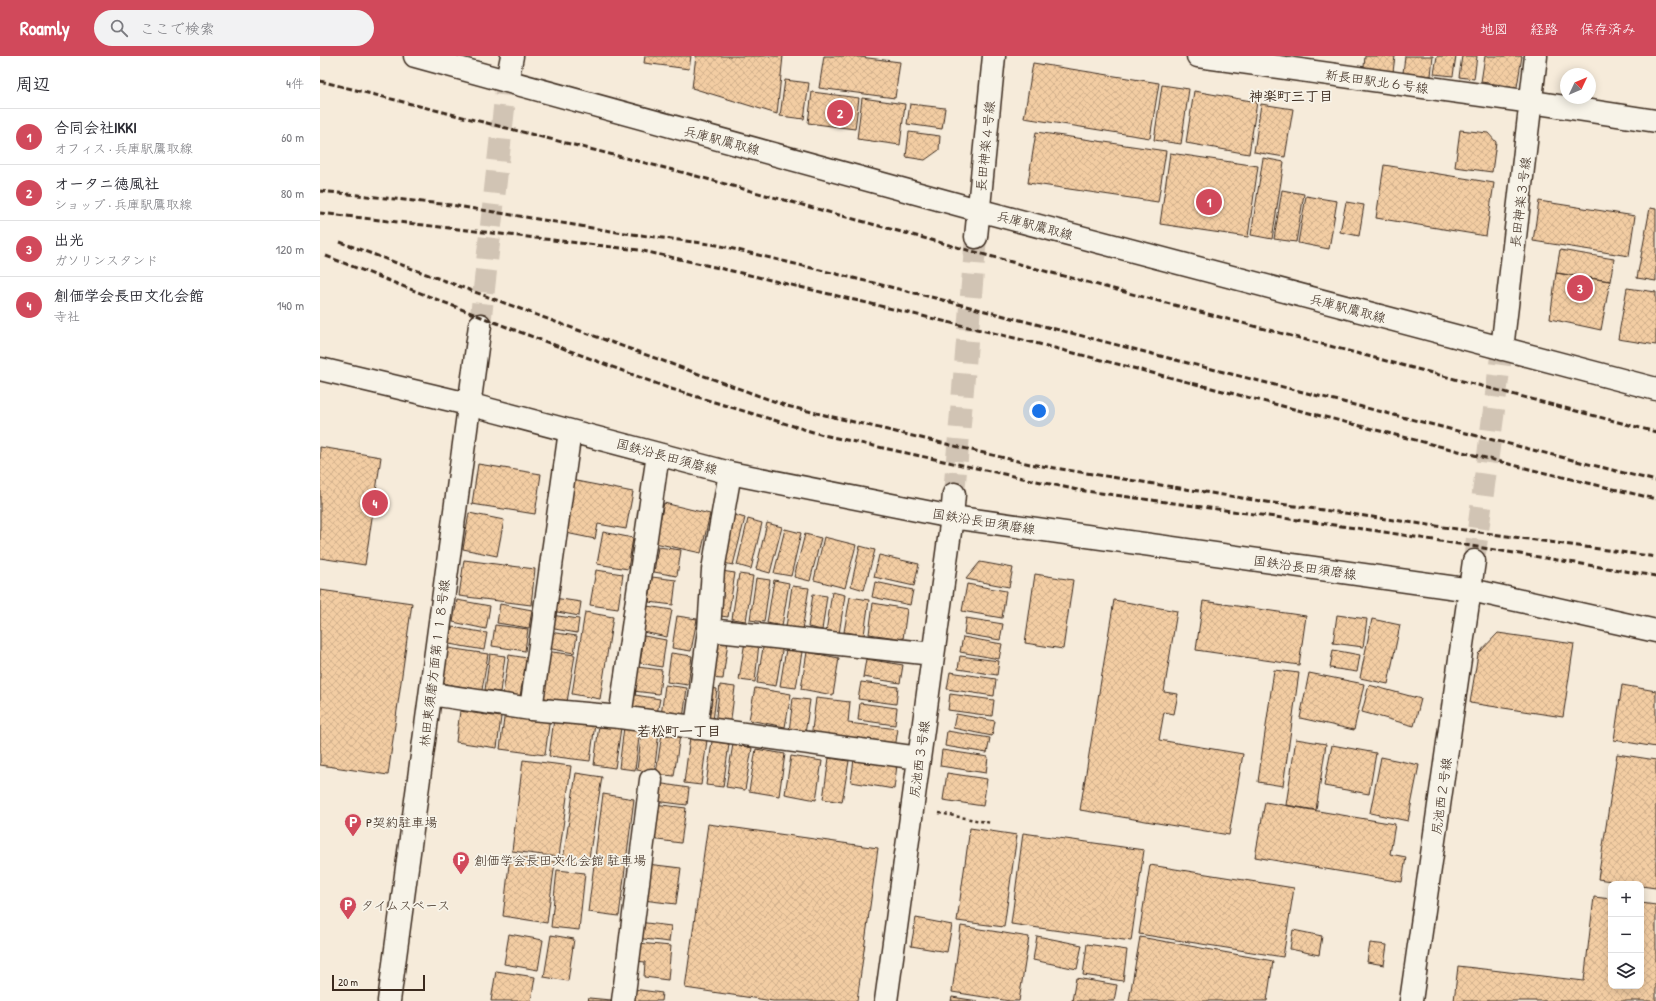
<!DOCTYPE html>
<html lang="ja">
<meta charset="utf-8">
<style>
body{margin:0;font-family:"Patrick Hand","Klee One",sans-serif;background:#f2f2f3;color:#2b2b33}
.controls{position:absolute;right:12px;bottom:12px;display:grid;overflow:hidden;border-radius:8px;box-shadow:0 2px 10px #0003}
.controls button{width:36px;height:36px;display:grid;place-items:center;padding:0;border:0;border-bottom:1px solid #e1e1e2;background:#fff;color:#2b2b33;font:20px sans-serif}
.compass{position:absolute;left:1240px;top:12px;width:36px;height:36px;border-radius:50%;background:#fff;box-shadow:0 2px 10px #0003;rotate:46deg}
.scale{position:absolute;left:12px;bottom:10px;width:93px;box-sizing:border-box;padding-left:4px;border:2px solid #3b2a1e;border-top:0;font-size:11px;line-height:14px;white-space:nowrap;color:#3b2a1e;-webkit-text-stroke:3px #f7f3e8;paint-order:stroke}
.you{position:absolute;left:719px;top:355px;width:14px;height:14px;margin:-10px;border:3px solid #fff;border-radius:50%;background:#1a73e8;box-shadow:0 0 0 6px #1a73e833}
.badge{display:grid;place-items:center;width:26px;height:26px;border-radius:50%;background:#d1495b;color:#fff;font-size:13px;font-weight:700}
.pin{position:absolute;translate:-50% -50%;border:2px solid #fff;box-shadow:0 1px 4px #0006}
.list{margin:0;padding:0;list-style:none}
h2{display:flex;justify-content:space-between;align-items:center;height:52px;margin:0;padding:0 16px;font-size:17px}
h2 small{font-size:13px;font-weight:400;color:#7c7c81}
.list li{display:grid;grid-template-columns:26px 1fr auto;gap:12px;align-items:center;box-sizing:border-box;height:56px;padding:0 16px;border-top:1px solid #e1e1e2}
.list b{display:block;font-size:15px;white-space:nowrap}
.list p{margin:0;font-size:13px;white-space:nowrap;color:#7c7c81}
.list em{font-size:13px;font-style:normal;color:#7c7c81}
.icon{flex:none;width:22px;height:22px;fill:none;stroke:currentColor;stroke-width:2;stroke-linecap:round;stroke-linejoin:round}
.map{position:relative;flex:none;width:1336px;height:945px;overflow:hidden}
header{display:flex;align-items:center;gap:24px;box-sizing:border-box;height:56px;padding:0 20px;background:#d1495b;color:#fff}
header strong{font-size:19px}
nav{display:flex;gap:22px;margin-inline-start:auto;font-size:14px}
.search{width:280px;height:36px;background:#f2f2f3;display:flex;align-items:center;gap:10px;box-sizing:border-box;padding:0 14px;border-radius:22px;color:#7c7c81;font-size:15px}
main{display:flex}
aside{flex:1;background:#fff}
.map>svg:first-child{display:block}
.building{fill:url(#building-cross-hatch);stroke:#3b2a1e}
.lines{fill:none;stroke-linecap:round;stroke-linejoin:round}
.minor-tunnel{stroke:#d1c4b4;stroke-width:22;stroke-dasharray:22 11;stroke-linecap:butt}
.minor-casing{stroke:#3b2a1e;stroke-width:25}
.path{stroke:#3b2a1e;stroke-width:2.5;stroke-dasharray:3 3;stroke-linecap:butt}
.minor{stroke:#f7f3e8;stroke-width:22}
.rail{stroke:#3b2a1e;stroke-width:3;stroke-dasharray:6 3;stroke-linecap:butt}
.labels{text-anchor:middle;stroke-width:3.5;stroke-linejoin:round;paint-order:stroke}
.street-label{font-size:13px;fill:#3b2a1e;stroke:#f7f3e8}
.poi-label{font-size:13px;fill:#3b2a1e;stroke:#f7f3e8;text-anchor:start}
.neighbourhood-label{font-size:14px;font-weight:bold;fill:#3b2a1e;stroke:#f7f3e8}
</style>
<header>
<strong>Roamly</strong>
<div class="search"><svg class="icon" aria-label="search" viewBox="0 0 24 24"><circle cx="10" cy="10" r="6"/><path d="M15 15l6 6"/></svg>ここで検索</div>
<nav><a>地図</a><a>経路</a><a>保存済み</a></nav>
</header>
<main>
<aside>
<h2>周辺<small>4件</small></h2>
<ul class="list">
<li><span class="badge">1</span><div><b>合同会社IKKI</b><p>オフィス · 兵庫駅鷹取線</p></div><em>60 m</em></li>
<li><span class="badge">2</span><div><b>オータニ徳風社</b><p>ショップ · 兵庫駅鷹取線</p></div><em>80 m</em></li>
<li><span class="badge">3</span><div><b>出光</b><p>ガソリンスタンド</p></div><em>120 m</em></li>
<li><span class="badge">4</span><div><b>創価学会長田文化会館</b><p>寺社</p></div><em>140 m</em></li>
</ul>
</aside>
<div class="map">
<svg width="1336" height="945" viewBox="0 0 1336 945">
<defs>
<pattern id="building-cross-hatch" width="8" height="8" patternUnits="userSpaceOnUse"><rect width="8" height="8" fill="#f3cda3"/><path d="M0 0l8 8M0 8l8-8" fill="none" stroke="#d1b08c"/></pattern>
</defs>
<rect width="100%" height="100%" fill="#f6ebda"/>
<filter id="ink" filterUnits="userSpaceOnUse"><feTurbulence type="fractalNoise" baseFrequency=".025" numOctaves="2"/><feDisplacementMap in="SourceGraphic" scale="8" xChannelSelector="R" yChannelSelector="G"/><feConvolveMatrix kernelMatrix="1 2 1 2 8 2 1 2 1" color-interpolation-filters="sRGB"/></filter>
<g filter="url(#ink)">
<path class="building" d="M325,0H371L369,13L324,7Z
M376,0H463L457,58L372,32Z
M504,0H532L580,6L575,42L499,32Z
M1045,0H1075L1073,16L1044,11Z
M1085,0H1113L1111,20L1083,17Z
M1117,0H1136L1133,20L1114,18Z
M1142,0H1157L1154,23L1139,21Z
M1165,0H1202L1197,31L1161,26Z
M713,7L839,27L830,82L704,62Z
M465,24L489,27L484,63L460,60Z
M842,29L869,33L861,88L834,84Z
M874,35L937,46L929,98L866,87Z
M492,36L539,42L535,73L488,67Z
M542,42L585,48L580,89L537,83Z
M590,48L625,52L622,73L587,68Z
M941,48L973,53L965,101L934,96Z
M1140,74L1168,77L1176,86L1172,116L1135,111Z
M589,76L620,80L619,94L605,104L586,101Z
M716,76L846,95L838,146L708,127Z
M850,97L938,110L928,181L840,168Z
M943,102L964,106L952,183L931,179Z
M1064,109L1174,127L1166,180L1056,162Z
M962,134L984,138L976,186L954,183Z
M986,140L1017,145L1009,193L978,187Z
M1219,145L1315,160L1309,200L1213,185Z
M1026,146L1044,149L1039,180L1020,176Z
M1330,152L1336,153V225L1317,222Z
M1240,194L1294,203L1290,225L1236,217Z
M1236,217L1290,225L1281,274L1230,263Z
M1307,232L1336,236V289L1298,283Z
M0,391L61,401L45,509L0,502Z
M158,408L221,418L215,458L152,448Z
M251,424L313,436L306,473L278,468L275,483L241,476Z
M344,447L390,458L381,497L335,487Z
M149,457L184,464L177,500L143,493Z
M411,458L425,462L413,509L399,506Z
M428,463L442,467L431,513L417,509Z
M447,467L462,471L450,517L436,513Z
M465,473L481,477L471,520L454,517Z
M283,476L313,482L308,513L277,508Z
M485,478L501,482L490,525L474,521Z
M504,481L536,489L525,532L494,524Z
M540,490L555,494L544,534L531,530Z
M338,491L361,494L357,520L334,516Z
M559,499L599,508L594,530L554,521Z
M144,504L215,513L211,549L139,540Z
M660,506L693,512L689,531L646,523Z
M276,514L303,518L298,553L270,549Z
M401,515L415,517L408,561L394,559Z
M419,518L433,520L426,565L412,563Z
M715,518L753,524L743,593L705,587Z
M332,521L356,524L353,549L329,546Z
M436,522L450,524L444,566L430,564Z
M454,524L469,527L462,570L447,567Z
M555,526L593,534L590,549L552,541Z
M647,528L686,535L682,562L642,555Z
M472,530L489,532L482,574L466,571Z
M0,534L92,547L68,719L0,709Z
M512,536L525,539L519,578L506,576Z
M493,538L507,540L502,574L488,571Z
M530,541L549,544L544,579L524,576Z
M234,542L261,546L259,560L232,555Z
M137,544L170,550L166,573L133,566Z
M794,544L857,555L844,636L858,638L854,658L844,656L839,684L923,698L909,779L760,754Z
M883,545L986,560L979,609L876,594Z
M553,547L587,553L583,583L549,578Z
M180,548L212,554L209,572L177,567Z
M327,550L352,554L347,581L323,576Z
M265,556L293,561L280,643L252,638Z
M231,559L259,563L257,577L229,572Z
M1017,559L1047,563L1043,591L1013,587Z
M357,560L377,563L371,595L352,592Z
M646,562L683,568L680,584L644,578Z
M1052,563L1080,569L1068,628L1040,622Z
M175,569L208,573L205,595L172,590Z
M132,571L167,577L164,594L129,588Z
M229,576L257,580L254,597L227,592Z
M1178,577L1254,588L1243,661L1150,647L1158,598Z
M324,580L346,584L342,611L320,607Z
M643,581L682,588L679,603L640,596Z
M393,583L408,585L403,623L388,622Z
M425,585L439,587L435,626L419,624Z
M444,586L463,589L456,630L437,627Z
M128,592L168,598L162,634L122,627Z
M466,593L482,596L476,632L460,630Z
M1013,594L1040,599L1037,616L1010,612Z
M225,595L255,599L247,646L218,641Z
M487,596L519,602L513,639L481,633Z
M351,597L372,600L368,629L347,626Z
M170,598L185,600L180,636L165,634Z
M189,599L207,602L200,640L183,637Z
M640,600L679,605L677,619L638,613Z
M546,603L583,609L580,627L543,621Z
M317,611L342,614L339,638L313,635Z
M954,614L979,617L963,730L938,726Z
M630,616L676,623L674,640L627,633Z
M989,617L1044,628L1034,674L980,662Z
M541,626L578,631L576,648L538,643Z
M345,629L367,632L363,663L341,660Z
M400,629L415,631L410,671L395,668Z
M1049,629L1101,643L1094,670L1042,656Z
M1302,629L1336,635V691L1294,684Z
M386,631L397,633L393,665L381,664Z
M435,632L471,638L465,671L429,664Z
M309,638L340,643L336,662L306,657Z
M630,638L674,644L672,660L628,654Z
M473,642L490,644L485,678L469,676Z
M496,642L530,646L528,667L578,673L575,692L491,682Z
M540,647L577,652L575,669L538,664Z
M140,655L181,661L177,692L136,686Z
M185,655L230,661L225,699L180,693Z
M636,658L675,665L672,680L633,672Z
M234,663L275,668L270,705L229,700Z
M279,669L301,672L295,712L274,709Z
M304,671L320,673L315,714L299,712Z
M322,674L339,676L334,717L317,714Z
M627,675L670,682L667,697L625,690Z
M342,677L360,679L354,720L336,718Z
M370,681L387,684L381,729L364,727Z
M976,683L1006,688L996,754L966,749Z
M392,685L409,688L403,731L386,729Z
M413,688L432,692L425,734L406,731Z
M1012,689L1056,697L1049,738L1004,730Z
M436,693L465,698L459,740L429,735Z
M622,694L668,701L666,717L620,710Z
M1297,698L1336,704V832L1321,830V828H1310L1278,823Z
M471,700L502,705L496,744L465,738Z
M1061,701L1099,709L1088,765L1050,757Z
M509,702L529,705L522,746L503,743Z
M534,703L577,709L574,733L531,726Z
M203,704L251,710L239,801L192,795Z
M256,717L282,721L268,808L243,804Z
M627,717L667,723L663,750L623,744Z
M337,727L369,732L367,749L335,745Z
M283,738L314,743L299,860L268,856Z
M945,746L1075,768L1070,798L1086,801L1082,826L935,801Z
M334,748L366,752L361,787L330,783Z
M388,768L558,792L537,945H453L365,932Z
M650,772L697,779L684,871L637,865Z
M703,777L824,794L811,885L691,868Z
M190,800L235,806L227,867L183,860Z
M327,808L361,812L356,848L323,844Z
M830,809L974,832L963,901L819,878Z
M237,814L265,817L259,874L231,871Z
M1274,841L1291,843V930H1321V847L1336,849V945H1134L1138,910L1264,925Z
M596,862L632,869L627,896L591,890Z
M318,866L351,870L349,886L316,882Z
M641,870L709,881L699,945H690L632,936Z
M973,874L1002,880L999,899L970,893Z
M189,878L223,884L218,914L184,908Z
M231,879L254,883L248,925L224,921Z
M717,880L762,889L757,913L713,904Z
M820,881L953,905L947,945H809Z
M318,887L351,890L348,924L324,921L325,906L316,905Z
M1050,887L1067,889L1064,909L1047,906Z
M767,888L807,894L803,925L763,919Z
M176,915L215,921L211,945H171Z
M756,922L797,929L794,945H752Z
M313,933L342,937L341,945H311Z
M632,941L658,945H631Z
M269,942L291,944V945H268Z"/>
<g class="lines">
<path class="minor-tunnel" d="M160,269L187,25
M634,438L656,181
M1154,505L1182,293"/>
<g class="minor-casing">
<path id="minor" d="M95,0L658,154L1336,333
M878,0L1212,46L1336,65
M187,25L192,0
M656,181L674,0
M1182,293L1216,0
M0,313L148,348L410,417L632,461L1151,534L1336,575
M389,574L613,598
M111,638L211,653L300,661L599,702
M211,653L250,375
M300,661L338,398
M376,672L389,574L393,514L410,417
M69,945L160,269
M303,945L331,724
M566,945L632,461L634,438
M1091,945L1154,505"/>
</g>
<path class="path" d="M619,757L671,767"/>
<use href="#minor" class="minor"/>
<path class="rail" d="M0,25L365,117L721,214L1336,376
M0,135L131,149L297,176L397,189L599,238L856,304L1336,425
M0,157L319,194L421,217L703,284L1213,414L1336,443
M20,186L233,265L467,350L710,408L953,447L1336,501
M6,200L192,273L348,332L503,379L758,434L1058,475L1336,520"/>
</g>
</g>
<defs>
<g id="parking-pin" transform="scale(0.9)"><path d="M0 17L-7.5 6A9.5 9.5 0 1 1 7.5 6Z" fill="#d1495b" stroke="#f7f3e8"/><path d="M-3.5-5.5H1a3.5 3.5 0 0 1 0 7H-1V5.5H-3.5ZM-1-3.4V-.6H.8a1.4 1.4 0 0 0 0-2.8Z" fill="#fff"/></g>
</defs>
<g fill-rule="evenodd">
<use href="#parking-pin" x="33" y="766"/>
<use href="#parking-pin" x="141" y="804"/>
<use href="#parking-pin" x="28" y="849"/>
</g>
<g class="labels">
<g class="street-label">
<text transform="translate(1057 25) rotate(8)" y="5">新長田駅北６号線</text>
<text transform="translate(402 84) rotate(15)" y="5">兵庫駅鷹取線</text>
<text transform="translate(665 90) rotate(-84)" y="5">長田神楽４号線</text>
<text transform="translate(1200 146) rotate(-83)" y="5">長田神楽３号線</text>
<text transform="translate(715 169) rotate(15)" y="5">兵庫駅鷹取線</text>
<text transform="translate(1028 252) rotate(15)" y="5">兵庫駅鷹取線</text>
<text transform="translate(347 400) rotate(15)" y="5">国鉄沿長田須磨線</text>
<text transform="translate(664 465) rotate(9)" y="5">国鉄沿長田須磨線</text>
<text transform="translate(985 511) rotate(8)" y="5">国鉄沿長田須磨線</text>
<text transform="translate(114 607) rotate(-83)" y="5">林田東須磨方面第１１８号線</text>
<text transform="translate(599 703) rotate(-82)" y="5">尻池西３号線</text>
<text transform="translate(1121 740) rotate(-82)" y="5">尻池西２号線</text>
</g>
<g class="poi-label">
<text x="46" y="771">P契約駐車場</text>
<text x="154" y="809">創価学会長田文化会館 駐車場</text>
<text x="41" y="854">タイムスペース</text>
</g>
<g class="neighbourhood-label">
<text x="971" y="45">神楽町三丁目</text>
<text x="359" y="680">若松町一丁目</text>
</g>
</g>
</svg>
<div class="controls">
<button>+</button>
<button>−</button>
<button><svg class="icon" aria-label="layers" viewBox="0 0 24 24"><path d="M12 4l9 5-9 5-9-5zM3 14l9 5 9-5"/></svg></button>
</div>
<svg class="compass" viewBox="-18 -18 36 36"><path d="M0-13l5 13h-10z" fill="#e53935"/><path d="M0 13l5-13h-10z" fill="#7c7c81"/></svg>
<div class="scale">20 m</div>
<div class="you"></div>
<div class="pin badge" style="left:889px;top:146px">1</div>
<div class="pin badge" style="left:520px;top:57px">2</div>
<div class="pin badge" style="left:1260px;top:232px">3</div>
<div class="pin badge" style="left:55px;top:447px">4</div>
</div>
</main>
